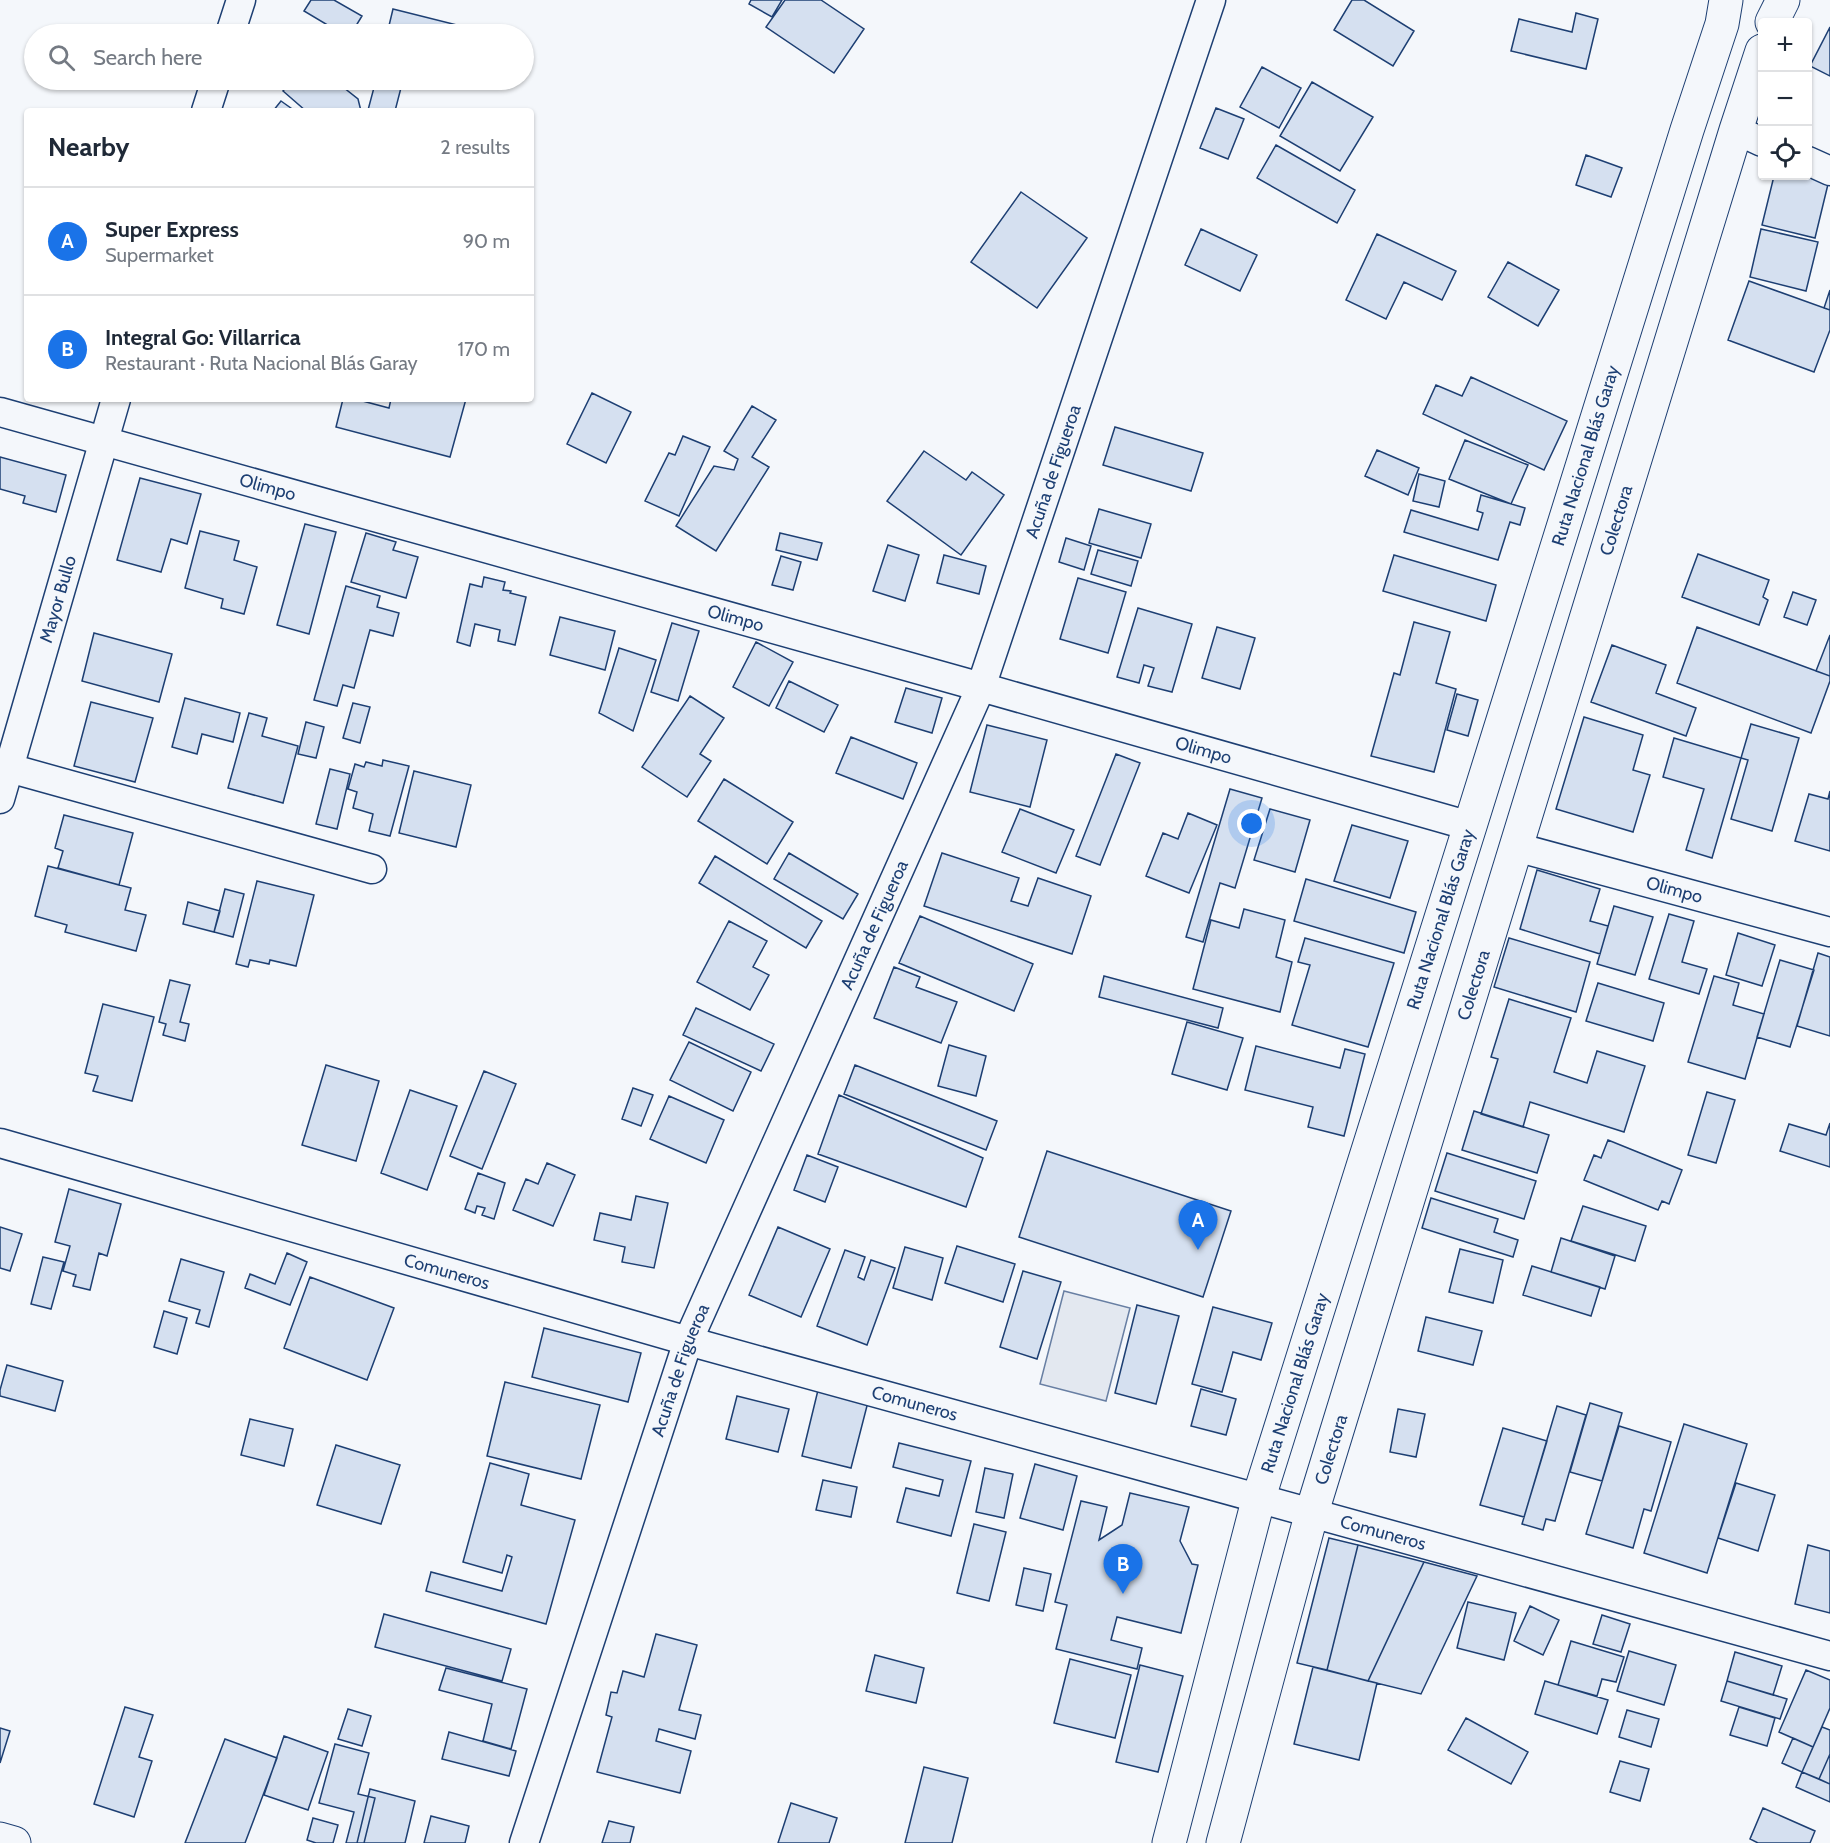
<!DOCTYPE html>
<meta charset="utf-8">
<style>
body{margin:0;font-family:Cabin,sans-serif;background:#f2f2f3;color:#1f2937}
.controls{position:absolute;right:18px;top:18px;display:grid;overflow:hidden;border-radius:6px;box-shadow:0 2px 4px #0004}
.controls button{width:54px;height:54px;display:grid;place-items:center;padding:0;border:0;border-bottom:2px solid #e0e1e3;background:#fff;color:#1f2937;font:30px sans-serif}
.you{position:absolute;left:1252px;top:824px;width:21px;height:21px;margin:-15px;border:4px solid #fff;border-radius:50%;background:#1a73e8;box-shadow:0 0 0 9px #1a73e833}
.badge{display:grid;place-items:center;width:39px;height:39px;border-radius:50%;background:#1a73e8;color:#fff;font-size:20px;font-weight:700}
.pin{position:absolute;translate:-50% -50px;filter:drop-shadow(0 2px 3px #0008)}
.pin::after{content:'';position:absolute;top:32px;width:21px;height:18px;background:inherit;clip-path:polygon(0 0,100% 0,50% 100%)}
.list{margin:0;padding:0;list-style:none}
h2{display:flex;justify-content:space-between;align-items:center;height:78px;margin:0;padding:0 24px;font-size:26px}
h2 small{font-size:20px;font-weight:400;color:#747a83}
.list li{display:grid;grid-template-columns:39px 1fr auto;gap:18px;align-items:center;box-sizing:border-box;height:108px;padding:0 24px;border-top:2px solid #e0e1e3}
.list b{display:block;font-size:22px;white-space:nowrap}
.list p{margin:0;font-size:20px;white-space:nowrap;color:#747a83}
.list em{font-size:20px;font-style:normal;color:#747a83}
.icon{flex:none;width:33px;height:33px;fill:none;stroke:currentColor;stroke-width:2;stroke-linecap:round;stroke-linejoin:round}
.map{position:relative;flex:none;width:1830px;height:1843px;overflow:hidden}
.search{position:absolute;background:#fff;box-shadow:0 2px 4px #0004;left:24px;top:24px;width:510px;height:66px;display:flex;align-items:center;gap:15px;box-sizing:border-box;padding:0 21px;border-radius:33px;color:#747a83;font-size:22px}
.panel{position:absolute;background:#fff;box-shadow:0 2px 4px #0004;left:24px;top:108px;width:510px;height:294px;border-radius:6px}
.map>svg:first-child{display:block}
.parking{fill:#e3e8f0;stroke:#687fa3;stroke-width:1.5}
.building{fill:#d5e0f0;stroke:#1d3f73;stroke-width:1.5}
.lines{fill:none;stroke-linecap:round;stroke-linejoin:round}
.minor-casing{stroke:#1d3f73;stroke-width:31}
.tertiary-casing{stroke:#1d3f73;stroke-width:35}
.secondary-casing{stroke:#1d3f73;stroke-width:35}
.trunk-casing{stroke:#1d3f73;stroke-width:35}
.minor{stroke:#f4f7fb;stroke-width:28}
.tertiary{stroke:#f4f7fb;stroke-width:33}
.secondary{stroke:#f4f7fb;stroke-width:33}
.trunk{stroke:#f4f7fb;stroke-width:33}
.labels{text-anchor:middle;stroke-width:4.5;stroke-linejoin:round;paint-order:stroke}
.street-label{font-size:18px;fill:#1d3f73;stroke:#f4f7fb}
</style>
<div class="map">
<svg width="1830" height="1843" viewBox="0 0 1830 1843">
<rect width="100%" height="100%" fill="#f4f7fb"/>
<path class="parking" d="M1064,1291L1130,1308L1106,1401L1040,1384Z"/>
<path class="building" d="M311,0H334L362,16L351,34H327L331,27L304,11Z
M751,0H782L772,17L749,4Z
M785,0H821L864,29L834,73L766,27Z
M1352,0H1364L1414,31L1393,66L1334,30Z
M393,9L465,27L463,34H387Z
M1576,13L1598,19L1586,69L1511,51L1519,19L1572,32Z
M1830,27V76L1810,66Z
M1262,67L1301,88L1279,128L1240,107Z
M292,80H334L358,99L361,111H306L283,91Z
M376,80H403L395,111L368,110Z
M1312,82L1373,117L1340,171L1280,136Z
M281,101L295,111H273Z
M1216,108L1244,119L1228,159L1200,148Z
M1276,145L1355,190L1337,223L1257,178Z
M1586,155L1622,168L1611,197L1576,185Z
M1774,176H1808L1829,180L1815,238L1762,225Z
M1021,192L1087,238L1037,308L971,262Z
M1201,229L1257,255L1240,291L1185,265Z
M1761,229L1818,242L1806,291L1750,277Z
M1377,234L1456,271L1442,300L1404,282L1386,319L1346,300Z
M1508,262L1559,290L1538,326L1488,297Z
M1749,281L1830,310V330L1814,372L1728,340Z
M1830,290V310L1824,308Z
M1471,377L1567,421L1544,470L1423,414L1436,385L1462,396Z
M592,393L631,412L606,463L567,444Z
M343,399H355L389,408L391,399L411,401L412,399H466L450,457L336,427Z
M752,406L776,420L752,457L769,467L716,551L676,526L714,466L734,470L738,459L724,451Z
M1115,427L1203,453L1191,491L1103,465Z
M683,436L710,447L679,516L645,501L669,453L675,455Z
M1465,440L1528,465L1511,504L1449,479Z
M1377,450L1419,468L1408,495L1365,476Z
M924,451L966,480L972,472L1004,495L961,555L887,501Z
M0,457L66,475L56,512L23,503L25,496L0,489Z
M1419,474L1445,481L1439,507L1413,501Z
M140,478L201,494L187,544L171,539L161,572L117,560Z
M1481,495L1525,508L1520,525L1510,522L1498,560L1404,532L1411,510L1478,530L1483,513L1477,511Z
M1099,509L1151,524L1141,558L1089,543Z
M305,524L336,532L309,634L277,625Z
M200,531L239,541L234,560L257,567L244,614L221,608L223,599L185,588Z
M366,533L396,542L393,550L418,557L406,598L351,582Z
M780,533L822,543L817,560L776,550Z
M1066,538L1091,546L1084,570L1059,562Z
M888,545L919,555L905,601L873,591Z
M1098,550L1138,561L1131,586L1091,574Z
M1698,554L1769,580L1763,597L1768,600L1759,625L1682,597Z
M944,555L986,566L979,594L937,583Z
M1394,555L1496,585L1486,621L1383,591Z
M781,556L801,562L793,590L772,585Z
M484,577L505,582L503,590L511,591L510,593L526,597L515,645L498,641L500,630L475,624L470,646L457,642L470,584L482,587Z
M1078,578L1126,592L1108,653L1060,639Z
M346,586L380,596L377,607L399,613L393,636L370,630L354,688L343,685L337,706L314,700Z
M1793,592L1816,600L1807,625L1784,617Z
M1138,608L1192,624L1172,692L1148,686L1154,668L1144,665L1139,683L1117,677Z
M560,617L615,631L605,670L550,655Z
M1414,622L1450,632L1436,683L1456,689L1434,772L1371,756L1394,673L1400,675Z
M672,623L699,631L678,701L651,692Z
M1217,627L1255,638L1240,689L1202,678Z
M1697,627L1830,676V681L1811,733L1677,683Z
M94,633L172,654L159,702L82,681Z
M1830,635V676L1816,671Z
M756,642L793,662L769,706L733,687Z
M1612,645L1666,665L1656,693L1696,708L1686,736L1591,702Z
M619,648L656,660L633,731L599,713Z
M789,681L838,705L824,732L776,708Z
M906,688L942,698L932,733L895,722Z
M1457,694L1478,700L1468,736L1447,730Z
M690,696L724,718L700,754L711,761L687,797L642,767Z
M185,698L240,713L233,742L202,734L197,754L172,747Z
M91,702L153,718L135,782L74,766Z
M353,703L370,707L360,743L343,738Z
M249,713L267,718L262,736L298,746L283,803L228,788Z
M1584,717L1643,735L1633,770L1650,775L1633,832L1556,809Z
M306,722L324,727L316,758L298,754Z
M1751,724L1799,738L1772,831L1731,819L1748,760L1741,758Z
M987,725L1047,740L1030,807L970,792Z
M851,737L917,763L903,799L836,773Z
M1674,738L1741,758L1712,858L1686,850L1704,789L1663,777Z
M1116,754L1140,763L1100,865L1076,856Z
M383,760L409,766L390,836L369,831L373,814L353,808L357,792L348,789L355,764L364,767L366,762L382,766Z
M330,769L350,774L337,829L316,824Z
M414,771L471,785L456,847L399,833Z
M724,779L793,822L767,864L698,821Z
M1230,789L1262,798L1235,888L1220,883L1203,942L1186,937Z
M1830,791V851L1795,841L1809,794L1828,799Z
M1020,809L1074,830L1056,873L1002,852Z
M1270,809L1310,820L1295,872L1254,860Z
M1188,813L1217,825L1189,893L1146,876L1163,833L1178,839Z
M64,815L133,833L119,885L58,868L63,851L55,848Z
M1352,825L1408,841L1390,898L1334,881Z
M789,853L858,894L843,919L774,879Z
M942,853L1019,878L1011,901L1028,906L1038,878L1091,896L1072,954L924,906Z
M715,856L822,921L806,948L699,883Z
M48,866L131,888L125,910L146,915L136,951L65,932L67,925L35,916Z
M1537,870L1600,889L1590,921L1608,926L1600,954L1520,929Z
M1306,879L1416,912L1404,953L1294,921Z
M257,881L314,895L296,966L270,960L269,964L250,960L248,967L236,964Z
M225,889L244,894L233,937L214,932Z
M188,902L220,911L214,932L183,924Z
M1614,906L1653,917L1635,975L1597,964Z
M1244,909L1285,920L1276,957L1292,962L1280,1012L1193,989L1211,920L1239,928Z
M1669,914L1694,921L1682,962L1707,969L1699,994L1649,979Z
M920,916L1033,964L1014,1011L899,963Z
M729,921L767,941L753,967L769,975L750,1010L697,982Z
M1738,933L1775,945L1762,986L1726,975Z
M1305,938L1394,963L1368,1047L1292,1025L1310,965L1298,962Z
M1509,938L1590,962L1576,1012L1494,987Z
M1818,953L1830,957V1036L1797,1026Z
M1780,960L1814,970L1790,1047L1757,1037Z
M894,967L920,977L916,987L957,1002L941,1043L874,1018Z
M1104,976L1223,1008L1218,1028L1099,997Z
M1714,976L1739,983L1733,1005L1764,1014L1745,1079L1688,1062Z
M170,980L190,985L180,1022L189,1024L185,1041L163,1035L166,1024L159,1022Z
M1598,983L1664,1003L1653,1041L1586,1021Z
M1509,999L1571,1018L1554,1072L1587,1083L1597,1051L1645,1066L1624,1132L1530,1102L1523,1127L1481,1114L1498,1059L1491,1057Z
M103,1004L154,1017L132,1101L93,1091L98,1076L85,1073Z
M696,1008L774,1044L761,1071L683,1035Z
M1187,1022L1243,1038L1227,1090L1172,1074Z
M689,1042L751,1072L733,1111L670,1080Z
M949,1045L986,1056L976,1096L938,1086Z
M1256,1046L1340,1068L1345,1049L1365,1054L1344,1136L1308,1127L1313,1107L1245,1090Z
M326,1065L379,1081L356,1161L302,1145Z
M855,1065L997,1121L986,1150L844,1094Z
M484,1071L516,1084L482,1169L450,1156Z
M633,1088L653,1095L641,1126L622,1119Z
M410,1090L457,1106L427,1190L381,1173Z
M1707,1092L1735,1100L1716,1163L1688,1155Z
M839,1095L983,1158L966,1207L818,1154Z
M669,1096L724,1120L706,1163L650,1139Z
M1474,1111L1549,1135L1537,1173L1462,1150Z
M1830,1123V1167L1780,1151L1789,1124L1826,1135Z
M1608,1140L1682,1170L1669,1204L1662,1201L1658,1210L1584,1180L1594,1155L1601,1158Z
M1047,1151L1231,1211L1203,1297L1019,1237Z
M1447,1153L1536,1181L1524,1219L1435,1191Z
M807,1155L838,1167L825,1202L794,1190Z
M547,1163L575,1175L553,1226L513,1210L526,1179L538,1184Z
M478,1173L505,1183L494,1219L482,1215L485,1208L477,1206L475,1213L465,1209Z
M69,1189L121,1204L107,1256L99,1253L90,1290L73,1286L76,1275L63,1271L70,1246L55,1242Z
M636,1196L668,1203L654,1268L622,1262L625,1247L594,1240L600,1213L631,1220Z
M1431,1198L1498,1219L1494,1232L1518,1240L1513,1257L1422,1228Z
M1583,1206L1646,1226L1635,1261L1571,1241Z
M0,1227L22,1234L10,1271L0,1268Z
M778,1227L830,1249L801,1317L749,1295Z
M1561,1238L1615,1256L1605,1289L1551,1272Z
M957,1246L1015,1264L1003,1302L945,1283Z
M905,1247L943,1258L932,1300L893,1288Z
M1460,1249L1503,1260L1493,1303L1449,1292Z
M845,1250L865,1257L858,1277L864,1280L871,1260L895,1268L867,1345L817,1326Z
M287,1253L307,1262L290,1305L245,1288L250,1274L275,1284Z
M43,1257L64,1262L51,1309L31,1304Z
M181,1259L224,1272L209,1327L196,1323L200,1310L169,1301Z
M1532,1266L1600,1287L1591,1316L1523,1295Z
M1023,1271L1061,1282L1037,1359L1000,1347Z
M310,1277L394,1308L367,1380L284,1348Z
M1137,1305L1179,1316L1156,1404L1115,1393Z
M1213,1307L1272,1323L1261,1360L1233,1352L1222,1392L1192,1384Z
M164,1311L187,1318L177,1354L154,1347Z
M1426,1317L1482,1331L1473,1365L1418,1351Z
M544,1328L641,1353L628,1402L532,1377Z
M7,1365L63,1381L55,1411L0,1396V1390Z
M505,1382L600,1405L581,1479L487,1456Z
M819,1386L869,1398L851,1468L802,1456Z
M1201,1389L1236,1399L1226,1435L1191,1426Z
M737,1396L789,1409L778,1452L726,1439Z
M1590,1403L1622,1413L1602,1481L1570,1472Z
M1557,1406L1586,1415L1555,1521L1546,1519L1543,1530L1522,1524Z
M1398,1409L1425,1414L1416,1457L1390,1452Z
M250,1419L293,1429L284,1466L241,1455Z
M1684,1424L1747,1444L1707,1573L1644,1553Z
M1619,1426L1671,1442L1651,1511L1644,1509L1633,1548L1586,1534Z
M1503,1428L1547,1441L1524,1517L1480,1505Z
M899,1443L971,1461L951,1536L897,1522L906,1488L939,1496L943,1480L893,1467Z
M336,1445L400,1465L381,1524L317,1505Z
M490,1463L529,1474L521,1505L575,1520L546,1624L426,1591L431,1572L502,1591L512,1557L507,1555L502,1573L463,1562Z
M1035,1464L1077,1476L1063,1530L1020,1518Z
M985,1468L1013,1474L1004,1518L976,1512Z
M823,1480L857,1487L851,1517L816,1510Z
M1736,1483L1775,1495L1758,1551L1718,1538Z
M1130,1493L1189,1507L1180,1541L1192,1564L1198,1565L1181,1633L1117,1617L1111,1640L1142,1648L1137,1669L1056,1649L1067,1605L1055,1602L1081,1501L1107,1507L1099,1540L1122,1525Z
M974,1524L1006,1532L989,1601L957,1593Z
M1329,1538L1358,1545L1327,1670L1297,1663Z
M1358,1545L1424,1562L1368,1681L1327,1670Z
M1808,1545L1830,1551V1613L1795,1604Z
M1424,1562L1477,1576L1421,1694L1368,1681Z
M1024,1568L1051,1574L1043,1611L1016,1605Z
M1468,1602L1516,1613L1504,1660L1457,1648Z
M1530,1606L1559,1620L1543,1655L1514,1641Z
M384,1614L511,1649L502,1681L375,1647Z
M1602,1615L1630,1624L1621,1652L1593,1644Z
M656,1634L697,1645L679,1710L701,1715L695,1739L659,1729L656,1741L691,1751L680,1793L597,1772L612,1717L606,1715L611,1692L617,1693L623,1671L644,1677Z
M1571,1641L1624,1657L1616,1682L1602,1679L1597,1696L1558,1685Z
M1629,1651L1676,1665L1664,1705L1617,1691Z
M1735,1652L1782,1666L1773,1695L1727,1681Z
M875,1655L924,1668L916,1703L866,1691Z
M1070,1659L1131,1675L1115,1738L1054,1723Z
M1140,1665L1183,1676L1158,1772L1116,1762Z
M1313,1667L1377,1683L1359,1760L1294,1744Z
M446,1668L527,1689L511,1749L483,1741L492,1704L439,1690Z
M1806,1670L1830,1680V1708L1813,1747L1779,1732Z
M1545,1681L1608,1700L1597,1734L1535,1714Z
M1727,1681L1787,1699L1780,1719L1721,1701Z
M125,1707L153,1715L139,1757L152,1761L134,1817L94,1804Z
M1739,1707L1775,1718L1767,1746L1730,1735Z
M348,1709L371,1716L362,1746L338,1739Z
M1627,1710L1659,1719L1651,1747L1619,1737Z
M1466,1718L1528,1752L1511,1784L1448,1750Z
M1822,1727L1830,1730V1754L1819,1779L1802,1772Z
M0,1728L10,1731L0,1763Z
M449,1732L516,1751L509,1776L442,1759Z
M284,1736L328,1752L308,1810L264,1795Z
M1793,1738L1813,1747L1802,1772L1782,1763Z
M225,1739L277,1758L245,1843H185Z
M335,1744L369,1753L358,1794L375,1798L364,1843H346L354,1812L319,1803Z
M1830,1754V1784L1819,1779Z
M1620,1761L1649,1769L1640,1801L1610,1792Z
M924,1767L968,1778L952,1843H905Z
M1802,1772L1830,1784V1802L1796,1787Z
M370,1789L415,1801L405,1843H357Z
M791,1803L837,1818L829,1843H778Z
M1763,1808L1815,1831L1810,1843H1758L1750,1839Z
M431,1816L469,1826L465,1843H424Z
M313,1818L338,1825L333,1843H316L307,1840Z
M609,1821L634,1827L630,1843H602Z"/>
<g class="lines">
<g class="minor-casing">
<g id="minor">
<path d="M230,34L241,0"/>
<path d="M206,111L216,80"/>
<path d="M1736,130L1762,142"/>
<path d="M1808,161L1830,171"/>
<path id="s1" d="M0,412L981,687L1470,826"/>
<path d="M9,768L372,869"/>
<path id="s2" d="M0,799L116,399"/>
<path id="s3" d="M1516,847L1830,932"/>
<path id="s4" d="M0,1143L688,1341L1830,1656"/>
<path id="s5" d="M524,1843L688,1341L981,687L1211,0"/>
</g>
</g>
<g class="tertiary-casing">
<path id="tertiary" d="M0,1839L14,1843"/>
</g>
<g class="secondary-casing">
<g id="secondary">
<path d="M1772,22L1783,0"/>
<path id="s6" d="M1223,1843L1312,1512L1736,130L1762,51"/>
</g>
</g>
<g class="trunk-casing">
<g id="trunk">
<path id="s7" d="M1169,1843L1259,1497L1470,826L1687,130L1722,24L1726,0"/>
</g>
</g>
<use href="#minor" class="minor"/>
<use href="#tertiary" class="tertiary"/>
<use href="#secondary" class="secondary"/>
<use href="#trunk" class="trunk"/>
</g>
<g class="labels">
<g class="street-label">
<text dy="6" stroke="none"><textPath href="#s7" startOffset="1449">Ruta Nacional Blás Garay</textPath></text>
<text dy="6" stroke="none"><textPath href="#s5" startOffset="1472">Acuña de Figueroa</textPath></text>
<text dy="6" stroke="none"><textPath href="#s1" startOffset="278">Olimpo</textPath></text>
<text dy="6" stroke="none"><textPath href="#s6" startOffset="1380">Colectora</textPath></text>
<text dy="6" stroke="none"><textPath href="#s2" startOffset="208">Mayor Bullo</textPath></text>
<text dy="6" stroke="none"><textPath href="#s1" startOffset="764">Olimpo</textPath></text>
<text dy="6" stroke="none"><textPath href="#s1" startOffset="1250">Olimpo</textPath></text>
<text dy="6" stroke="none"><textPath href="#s3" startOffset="164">Olimpo</textPath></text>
<text dy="6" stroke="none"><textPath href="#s7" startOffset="963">Ruta Nacional Blás Garay</textPath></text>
<text dy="6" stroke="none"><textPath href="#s5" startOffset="984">Acuña de Figueroa</textPath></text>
<text dy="6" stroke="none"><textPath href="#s6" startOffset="894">Colectora</textPath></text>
<text dy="6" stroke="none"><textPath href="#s4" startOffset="465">Comuneros</textPath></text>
<text dy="6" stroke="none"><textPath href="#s5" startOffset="498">Acuña de Figueroa</textPath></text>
<text dy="6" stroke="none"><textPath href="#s7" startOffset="477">Ruta Nacional Blás Garay</textPath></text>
<text dy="6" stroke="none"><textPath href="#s4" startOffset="951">Comuneros</textPath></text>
<text dy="6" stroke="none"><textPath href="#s6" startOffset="408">Colectora</textPath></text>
<text dy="6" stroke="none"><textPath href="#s4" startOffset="1437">Comuneros</textPath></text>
</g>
</g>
</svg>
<div class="controls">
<button>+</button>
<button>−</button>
<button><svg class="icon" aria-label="locate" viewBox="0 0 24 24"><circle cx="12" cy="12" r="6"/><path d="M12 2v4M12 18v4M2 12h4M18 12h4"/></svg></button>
</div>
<div class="you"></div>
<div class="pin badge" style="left:1198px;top:1250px">A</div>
<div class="pin badge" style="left:1123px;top:1594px">B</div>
<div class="search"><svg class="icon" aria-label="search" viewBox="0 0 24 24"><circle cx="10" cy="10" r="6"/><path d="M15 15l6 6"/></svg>Search here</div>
<section class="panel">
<h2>Nearby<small>2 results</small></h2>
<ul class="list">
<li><span class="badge">A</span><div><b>Super Express</b><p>Supermarket</p></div><em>90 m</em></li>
<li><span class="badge">B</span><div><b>Integral Go: Villarrica</b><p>Restaurant · Ruta Nacional Blás Garay</p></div><em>170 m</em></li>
</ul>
</section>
</div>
